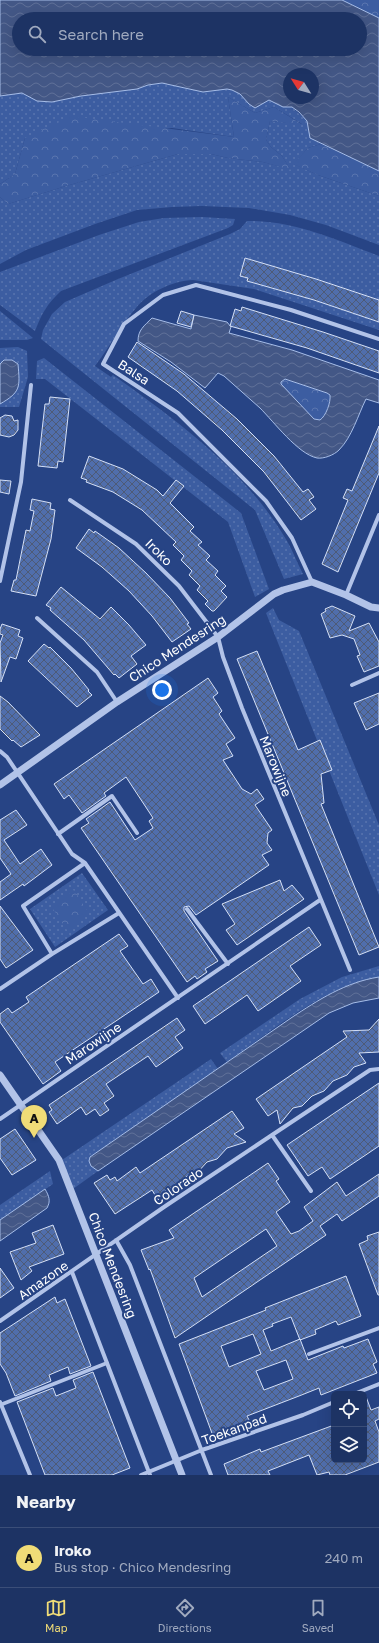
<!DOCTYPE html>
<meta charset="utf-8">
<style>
body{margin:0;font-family:"Golos Text",sans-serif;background:#253b6a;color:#f1f3f6}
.controls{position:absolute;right:12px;bottom:12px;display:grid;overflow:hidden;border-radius:6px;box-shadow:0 4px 16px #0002}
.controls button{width:36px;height:36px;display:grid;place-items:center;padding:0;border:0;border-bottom:1px solid #3b4e78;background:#1d3364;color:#f1f3f6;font:20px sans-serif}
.compass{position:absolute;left:283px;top:68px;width:36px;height:36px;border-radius:50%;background:#1d3364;box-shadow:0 4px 16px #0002;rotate:307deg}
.you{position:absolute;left:162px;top:690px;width:14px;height:14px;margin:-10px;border:3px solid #fff;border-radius:50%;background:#1a73e8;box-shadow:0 0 0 6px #1a73e833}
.badge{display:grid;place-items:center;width:26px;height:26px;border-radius:50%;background:#f0dc77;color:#111;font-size:13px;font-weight:700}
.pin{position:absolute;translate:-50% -33px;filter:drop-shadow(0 1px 2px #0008)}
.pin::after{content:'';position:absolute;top:21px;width:14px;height:12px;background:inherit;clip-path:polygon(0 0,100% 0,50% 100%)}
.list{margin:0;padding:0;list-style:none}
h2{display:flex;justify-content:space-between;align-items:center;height:52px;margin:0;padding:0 16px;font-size:17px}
h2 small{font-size:13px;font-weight:400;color:#a0aabf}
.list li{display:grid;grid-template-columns:26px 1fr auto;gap:12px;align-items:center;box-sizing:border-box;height:60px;padding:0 16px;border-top:1px solid #3b4e78}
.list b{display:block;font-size:15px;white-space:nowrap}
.list p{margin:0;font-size:13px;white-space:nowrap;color:#a0aabf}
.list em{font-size:13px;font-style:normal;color:#a0aabf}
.icon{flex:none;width:22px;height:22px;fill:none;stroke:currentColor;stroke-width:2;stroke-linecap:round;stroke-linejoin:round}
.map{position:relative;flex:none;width:379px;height:1475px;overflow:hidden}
.search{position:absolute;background:#1d3364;box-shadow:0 4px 16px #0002;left:12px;right:12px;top:12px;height:44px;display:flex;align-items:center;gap:10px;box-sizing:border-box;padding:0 14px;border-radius:22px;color:#a0aabf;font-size:15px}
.sheet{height:112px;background:#1d3364}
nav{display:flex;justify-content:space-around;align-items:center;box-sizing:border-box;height:56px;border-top:1px solid #3b4e78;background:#1d3364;font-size:11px;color:#a0aabf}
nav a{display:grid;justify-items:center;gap:2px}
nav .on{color:#f0dc77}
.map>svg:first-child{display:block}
.grass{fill:url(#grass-dots)}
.forest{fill:url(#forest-crowns)}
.water{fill:url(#water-waves);stroke:#a6bde8;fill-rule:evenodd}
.building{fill:url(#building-cross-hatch);stroke:#d5e0f6;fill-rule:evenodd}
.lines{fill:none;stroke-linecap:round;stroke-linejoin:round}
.pedestrian{stroke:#b2c3e8;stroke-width:3.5}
.minor{stroke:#b2c3e8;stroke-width:4}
.tertiary{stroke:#b2c3e8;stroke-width:7}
.labels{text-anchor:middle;stroke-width:4;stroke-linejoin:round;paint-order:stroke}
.street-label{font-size:13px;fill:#fff;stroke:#274485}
</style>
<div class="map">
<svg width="379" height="1475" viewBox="0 0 379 1475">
<defs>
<pattern id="grass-dots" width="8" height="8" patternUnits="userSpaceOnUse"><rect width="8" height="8" fill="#3c5da1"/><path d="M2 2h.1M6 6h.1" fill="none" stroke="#5975af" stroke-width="1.8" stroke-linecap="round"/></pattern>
<pattern id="forest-crowns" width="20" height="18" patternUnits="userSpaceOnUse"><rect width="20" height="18" fill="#3c5da1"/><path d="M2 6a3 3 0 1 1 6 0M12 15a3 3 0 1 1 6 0" fill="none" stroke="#5975af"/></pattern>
<pattern id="water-waves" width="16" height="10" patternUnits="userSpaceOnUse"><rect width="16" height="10" fill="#435786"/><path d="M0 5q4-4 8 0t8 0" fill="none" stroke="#5f7098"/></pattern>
<pattern id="building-cross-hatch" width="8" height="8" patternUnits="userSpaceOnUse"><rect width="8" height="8" fill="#506eac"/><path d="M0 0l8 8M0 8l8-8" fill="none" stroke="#4e5b77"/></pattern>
</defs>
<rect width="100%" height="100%" fill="#274485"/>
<path class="grass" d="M162,83L203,92L227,89L232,90L240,94L249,104L269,100L283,107H292L307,121L310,138L321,144L308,148L294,164L318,175L379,196V245L326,225L290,215L249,208L202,206L172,207L137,210L95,224L26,250L0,264V197L8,204L66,186L178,154H211L228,158L263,162L290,169L282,156L271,147L266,140L270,121L302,124L274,107L255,113L228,97L234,137L172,128L25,138L15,174L0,184V96L22,93L37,101L52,102L81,96L137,89L148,85Z
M202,217L235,219L233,225L228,228L61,291C47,304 42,313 35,331L0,305V272L99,235L139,222L164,218Z
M247,221C293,220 337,240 379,256V330L254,289L193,280C172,281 149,292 136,308C121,325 109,348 95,366L111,377L113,375C178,421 246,471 287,541C293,551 297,563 303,574L284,579L255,510L41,339L43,330L52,314L65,302L118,279L230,234L240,229Z
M0,311L33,338L27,340H0Z
M18,347L27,351L28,377L19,407H0V404C16,395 19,381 18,364C11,359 7,358 0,364V348Z
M44,358L241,513L269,589L255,597L228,522L45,379H36L37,361Z
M273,608L279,620L299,631L379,825V895L266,613Z
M82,873L108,910L55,947L30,909Z
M379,966V977C325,985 271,1032 227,1062L220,1053L300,999L342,977Z
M211,1059L218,1069L91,1156L95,1169L98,1171L73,1189L62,1160Z
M50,1171L53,1184L0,1220V1205Z"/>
<path class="forest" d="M342,0H379V18Z
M228,97L255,113L274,107L303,125L270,121L266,140L271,147L282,156L291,170L263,162L228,158L211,154H178L66,186L8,204L0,197V184L15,174L25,138L70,116L234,137Z
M321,144L379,171V196L318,175L293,164L308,148Z
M285,379L327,393L330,395C331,402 326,416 320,420L314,419L281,385V382Z
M74,890L89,913L67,930L51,906Z"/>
<path class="water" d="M0,0H342L379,18V171L310,138L307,121L299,112L292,107H283L269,100L255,108L249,104L240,94L232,90L227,89L203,92L162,83L148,85L137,89L81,96L52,102L37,101L22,93L0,96ZM19,19H360V49H19ZM289,74H313V98H289Z
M194,315L227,322L231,327L229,333L292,350L379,380V403L366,399C358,415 352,437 339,450C334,455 324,459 317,458C298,454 274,422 260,408C248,397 236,387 224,376L218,373L205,388L171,362L138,341C138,330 144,326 152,318L191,329ZM285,379L327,393L330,395C331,402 326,416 320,420L314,419L281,384V382Z
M4,360H12L18,364C20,387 21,392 0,404V364Z
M379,977V998L353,1003L329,1013L98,1171L91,1166L89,1161L90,1157L291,1018C318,1000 346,982 379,977Z
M45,1189C49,1196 51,1201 47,1208L0,1241V1220Z"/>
<path class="building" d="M245,258L316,279L379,300V322L314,300L247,281L248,278L240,276Z
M242,307L323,332L379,351V373L307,348L230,326L235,309L241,311Z
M181,311L194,315L191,327L177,323Z
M137,342L184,374L237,419L274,456L303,492L308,489L314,497L309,500L316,509L301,520L264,472L222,430L177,391L128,357Z
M50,397L70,399L63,462L58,461L57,468L38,466L45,404H49Z
M5,415L12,416L14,421L18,420V430L14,435L9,437L0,435V418Z
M379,426V473L338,572L322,564L348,500L343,498L347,489L352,491Z
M89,456L123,469L157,490L163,496L176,480L184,486L170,503L194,527L190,531L202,542L198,545L210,556L206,560L218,571L215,575L226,586L221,591L227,597L214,611H212L205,604L208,601L197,590L200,586L189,575L192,571L181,560L184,556L173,545L176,542L142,510L113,492L86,482L87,480L81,478Z
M0,480L11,481L9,494L0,492Z
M32,499L51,503L50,509L55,510L51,539L36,596L11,591L14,580H16L26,530L30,531L34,511L30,510Z
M89,529L94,533L95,531L119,548L146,573L170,598L189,623L187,624L191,629L172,642L152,616L129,591L102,567L76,548Z
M61,587L100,619L111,607L129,625L146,645L131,656L137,664L119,678L115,674L114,675L84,640L50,610L51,608L46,605Z
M332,606L355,616L349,631L369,623L379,642V666L364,672L357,656L360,655L354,639L342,635L330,638L321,614L326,611L325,609Z
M2,624L20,630L18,636L23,638L16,659L10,657L1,682L0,643L3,635L0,634V629Z
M44,644L49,648L50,647L71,668L89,690L88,691L92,695L77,707L28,661Z
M257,651L298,750L320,740L332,770L321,774L324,803L321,804L379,947L359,955L237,659Z
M208,678L218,693L213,697L222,711L219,714L235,738L226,744L233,756L223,760L242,789L251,794L257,789L264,799L255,805L272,830L268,833L267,843L272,850L262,855L269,865L218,900L196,915L189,906L184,907V911L218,961L205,969L207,972L197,979L195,976L187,982L81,828L89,823L86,819L110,802L135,840L153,828L149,821L153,818L126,777L104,793L106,796L82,813L69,795L64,799L54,784Z
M379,693V724L366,730L354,703Z
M0,696L8,702L40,735L21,747L13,740L12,741L0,729Z
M16,810L27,825L4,840L20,864L41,849L52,865L24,886L23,884L0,900V882L11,874L0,858V820Z
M280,880L284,891L292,885L304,899L237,945L226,930L235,924L222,904Z
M0,906L33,950L6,968L0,959Z
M309,927L321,945L290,966L301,981L258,1011L247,995L205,1024L193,1006Z
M119,934L128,946L120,951L143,984L151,979L159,992L55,1062L61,1071L43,1084L0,1022V1014L8,1008L12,1013L29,1002L26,997Z
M177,1018L185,1030L175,1037L183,1048L156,1067L148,1056L106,1084L114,1096L104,1103L109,1110L100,1116L95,1109L86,1115L81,1107L57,1124L49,1112L52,1110L49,1105Z
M379,1019V1052L359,1053L366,1063L354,1067L347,1075L333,1081L324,1091L312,1096L302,1106L293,1108L280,1124L277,1110L268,1116L256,1099L347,1037L343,1031L369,1030Z
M379,1083V1146L330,1179L322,1167L308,1176L287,1145Z
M232,1111L244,1128L234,1134L246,1142L227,1148L217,1159L207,1162L197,1173L187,1176L181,1184L166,1190L158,1200L152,1190L115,1214L94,1183L107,1175L110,1180L115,1177L117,1181L136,1167L140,1173Z
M15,1129L36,1160L12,1175L0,1158V1139Z
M268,1163L279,1179L276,1181L290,1202L276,1212L291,1234L299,1231L313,1221L304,1207L337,1182L346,1196L379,1174V1196L342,1221L337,1214L320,1226L326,1235L175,1338L150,1269L149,1270L141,1250L174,1238L169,1230ZM266,1229L277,1246L202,1297L194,1278Z
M53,1225L64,1254L29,1267L32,1271L21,1280L10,1252L36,1243L32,1233Z
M379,1232V1295H378L359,1244L368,1240L367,1236Z
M0,1268L14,1288L0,1298Z
M346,1276L361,1316L338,1325L336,1321L315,1330L316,1334L300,1340L291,1317L272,1324L273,1326L263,1330L271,1351L300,1339L308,1360L343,1346L344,1348L368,1339L377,1362L373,1364L377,1373L321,1395L319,1388L299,1396L247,1416L250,1422L213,1436L179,1344L266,1310L265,1308ZM253,1334L261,1354L229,1367L221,1346ZM286,1360L293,1379L264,1390L256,1371Z
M55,1297L57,1303L65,1299L91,1366L70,1374L68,1367L49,1375L51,1381L15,1396L6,1373L0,1364V1333Z
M93,1372L130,1468L112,1475H45L17,1402L53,1388L56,1396L76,1388L73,1380Z
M365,1394L371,1410L379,1407V1419L375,1421L379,1432V1462L345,1475H330L329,1472L317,1475L309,1455L268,1471L270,1475H228L224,1464L260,1449L261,1452L334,1425V1460H364Z"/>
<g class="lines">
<path class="pedestrian" d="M0,1405L107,1363"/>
<path class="minor" d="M70,500L136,544L179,586L218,637L223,657L242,708L350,970
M0,581L21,482L31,385
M312,582L292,538L266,501L178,413L103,364L124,324L163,295L196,285L291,310L379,339
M346,595L379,515
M37,618L97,672L117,702
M352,685L379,673
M0,751L7,757L72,854L85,863L178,998
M58,834L112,796L137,833
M187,909L228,964
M52,954L23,906L85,863
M0,989L52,954L119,913
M0,1119L320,900
M311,1191L272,1135L370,1070L379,1069
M116,1240L130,1265L211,1475
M72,1272L150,1475
M0,1321L164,1207L272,1135
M309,1354L379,1328
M354,1394L379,1384
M0,1402L30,1475
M141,1475L202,1450L303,1415L334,1402"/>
<path class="tertiary" d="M0,785L117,702L218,637L274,594L283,590L312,582L346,595L371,607L379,608
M0,1075L59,1160L182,1475"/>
</g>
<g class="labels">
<g class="street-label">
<text transform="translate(134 372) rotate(33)" y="5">Balsa</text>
<text transform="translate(159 552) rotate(45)" y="5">Iroko</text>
<text transform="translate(177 648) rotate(-33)" y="5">Chico Mendesring</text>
<text transform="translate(276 766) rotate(68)" y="5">Marowijne</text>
<text transform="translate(93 1043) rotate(-34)" y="5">Marowijne</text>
<text transform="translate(178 1186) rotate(-34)" y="5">Colorado</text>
<text transform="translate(113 1265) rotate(69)" y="5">Chico Mendesring</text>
<text transform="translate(43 1280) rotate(-35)" y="5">Amazone</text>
<text transform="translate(234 1429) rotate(-20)" y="5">Toekanpad</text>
</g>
</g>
</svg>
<div class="controls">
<button><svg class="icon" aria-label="locate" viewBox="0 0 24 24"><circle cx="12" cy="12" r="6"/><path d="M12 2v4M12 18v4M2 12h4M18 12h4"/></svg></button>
<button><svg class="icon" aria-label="layers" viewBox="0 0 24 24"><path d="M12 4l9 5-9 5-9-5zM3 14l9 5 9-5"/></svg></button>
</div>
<svg class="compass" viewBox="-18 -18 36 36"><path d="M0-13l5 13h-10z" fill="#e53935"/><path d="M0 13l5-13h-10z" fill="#a0aabf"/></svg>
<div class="you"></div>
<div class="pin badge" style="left:34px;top:1138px">A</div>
<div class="search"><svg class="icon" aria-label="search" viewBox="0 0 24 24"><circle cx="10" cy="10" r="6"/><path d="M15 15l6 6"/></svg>Search here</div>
</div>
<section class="sheet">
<h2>Nearby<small></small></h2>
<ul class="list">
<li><span class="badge">A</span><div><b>Iroko</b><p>Bus stop · Chico Mendesring</p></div><em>240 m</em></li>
</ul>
</section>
<nav>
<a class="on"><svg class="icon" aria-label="map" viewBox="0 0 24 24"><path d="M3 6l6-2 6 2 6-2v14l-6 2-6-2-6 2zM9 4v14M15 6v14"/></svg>Map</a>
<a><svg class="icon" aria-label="directions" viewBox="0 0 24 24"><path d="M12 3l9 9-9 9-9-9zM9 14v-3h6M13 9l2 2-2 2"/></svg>Directions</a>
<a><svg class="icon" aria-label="saved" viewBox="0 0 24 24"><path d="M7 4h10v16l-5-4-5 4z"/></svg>Saved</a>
</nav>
